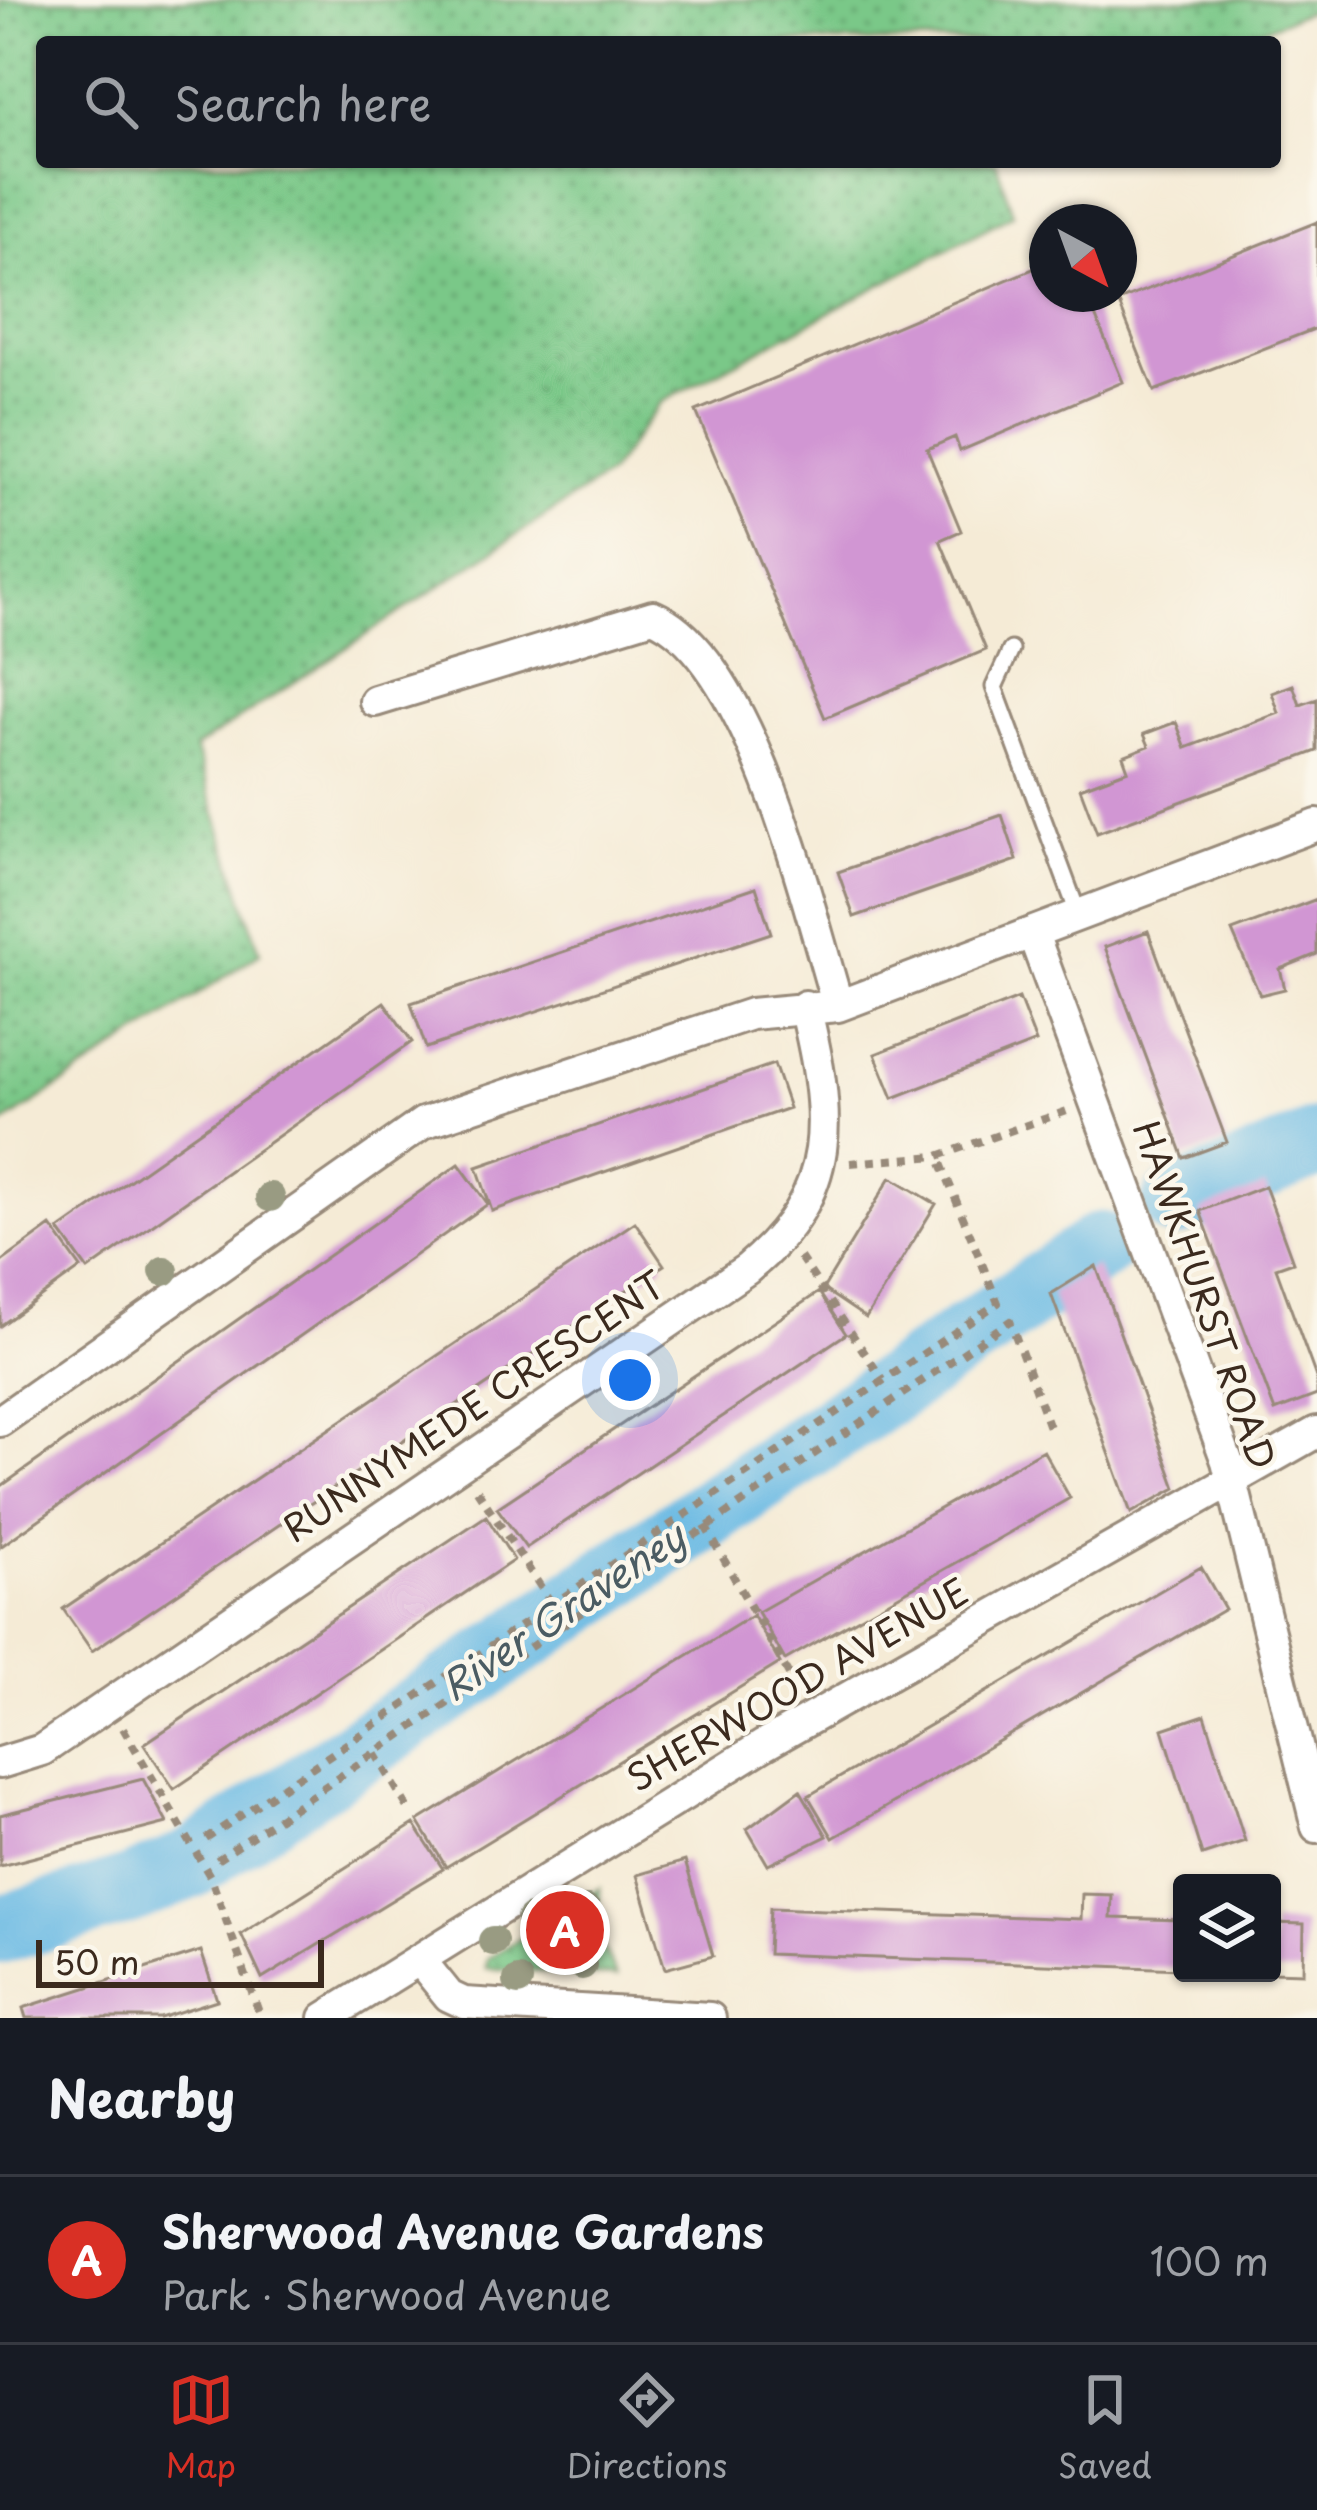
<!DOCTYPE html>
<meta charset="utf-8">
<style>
body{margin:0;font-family:"Playpen Sans",sans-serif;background:#242831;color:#f1f3f6}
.controls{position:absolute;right:36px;bottom:36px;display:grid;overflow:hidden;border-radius:12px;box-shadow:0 3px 9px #0004}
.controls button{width:108px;height:108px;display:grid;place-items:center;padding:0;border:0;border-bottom:3px solid #363941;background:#171b24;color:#f1f3f6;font:60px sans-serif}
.compass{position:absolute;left:1029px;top:204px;width:108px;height:108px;border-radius:50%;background:#171b24;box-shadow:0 3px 9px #0004;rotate:139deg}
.scale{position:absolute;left:36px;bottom:30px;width:288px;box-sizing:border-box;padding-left:12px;border:6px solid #3b2a1e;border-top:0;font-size:33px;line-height:42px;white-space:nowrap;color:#3b2a1e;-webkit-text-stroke:9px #fbf7ec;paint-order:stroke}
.you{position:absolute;left:630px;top:1380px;width:42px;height:42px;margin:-30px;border:9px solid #fff;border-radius:50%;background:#1a73e8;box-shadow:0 0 0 18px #1a73e833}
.badge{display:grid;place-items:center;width:78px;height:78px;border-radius:50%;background:#d93025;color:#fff;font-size:39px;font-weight:700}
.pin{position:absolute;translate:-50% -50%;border:6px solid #fff;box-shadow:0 3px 12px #0006}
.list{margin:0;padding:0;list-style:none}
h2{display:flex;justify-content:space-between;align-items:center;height:156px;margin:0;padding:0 48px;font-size:51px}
h2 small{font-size:39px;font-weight:400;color:#9ea1a6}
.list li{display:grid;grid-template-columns:78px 1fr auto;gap:36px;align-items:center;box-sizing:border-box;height:168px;padding:0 48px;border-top:3px solid #363941}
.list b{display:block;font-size:45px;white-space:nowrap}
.list p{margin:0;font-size:39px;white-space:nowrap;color:#9ea1a6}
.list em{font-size:39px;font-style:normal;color:#9ea1a6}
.icon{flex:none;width:66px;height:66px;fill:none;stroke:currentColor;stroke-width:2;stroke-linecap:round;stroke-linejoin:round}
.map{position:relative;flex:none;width:1317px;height:2018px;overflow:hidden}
.search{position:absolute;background:#171b24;box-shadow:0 3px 9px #0004;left:36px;right:36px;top:36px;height:132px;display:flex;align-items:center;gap:30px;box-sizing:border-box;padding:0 42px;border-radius:12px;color:#9ea1a6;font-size:45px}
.sheet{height:324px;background:#171b24}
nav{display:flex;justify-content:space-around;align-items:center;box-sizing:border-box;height:168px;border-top:3px solid #363941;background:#171b24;font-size:33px;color:#9ea1a6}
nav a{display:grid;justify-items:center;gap:6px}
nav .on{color:#d93025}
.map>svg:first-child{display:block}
.park{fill:url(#park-dots);stroke:#5a7953;stroke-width:3}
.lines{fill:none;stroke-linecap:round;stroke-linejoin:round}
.river{stroke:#69b9e3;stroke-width:69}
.building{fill:#d196d3}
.service-casing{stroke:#988a7a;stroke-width:21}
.minor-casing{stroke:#988a7a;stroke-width:36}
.path{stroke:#988a7a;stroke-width:8;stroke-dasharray:9 9;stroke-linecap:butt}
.service{stroke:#fff;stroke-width:15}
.minor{stroke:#fff;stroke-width:30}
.tree{fill:#999b82}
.labels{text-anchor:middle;stroke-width:9;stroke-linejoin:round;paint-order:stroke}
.street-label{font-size:36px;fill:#3b2a1e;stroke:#fbf7ec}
.water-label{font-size:39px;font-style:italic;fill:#4b5c63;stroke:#fbf7ec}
</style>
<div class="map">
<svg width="1317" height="2018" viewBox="0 0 1317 2018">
<defs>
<pattern id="park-dots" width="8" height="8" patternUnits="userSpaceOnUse" patternTransform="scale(3)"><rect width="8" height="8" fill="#7ac888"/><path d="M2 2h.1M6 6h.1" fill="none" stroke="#65a36f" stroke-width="1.8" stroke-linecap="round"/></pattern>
</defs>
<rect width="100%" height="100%" fill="#fbf7ec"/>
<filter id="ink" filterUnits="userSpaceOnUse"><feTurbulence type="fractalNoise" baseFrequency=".00833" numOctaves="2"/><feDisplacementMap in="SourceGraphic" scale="24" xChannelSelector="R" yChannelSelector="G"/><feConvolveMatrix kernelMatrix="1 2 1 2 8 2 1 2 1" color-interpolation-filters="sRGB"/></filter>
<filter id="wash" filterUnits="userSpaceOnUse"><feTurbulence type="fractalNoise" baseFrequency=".004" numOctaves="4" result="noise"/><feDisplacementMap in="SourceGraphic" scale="48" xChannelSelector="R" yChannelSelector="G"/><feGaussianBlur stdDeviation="2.7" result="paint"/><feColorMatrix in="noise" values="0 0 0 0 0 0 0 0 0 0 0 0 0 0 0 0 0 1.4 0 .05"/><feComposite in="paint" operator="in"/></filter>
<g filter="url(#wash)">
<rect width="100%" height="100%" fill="#f5ebd6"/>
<path class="park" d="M0,0H1317V8L1230,42H42V162H996L1013,214L660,403L609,474L195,748L260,953L0,1126Z
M600,1888L596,1934L617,1976L486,1968L487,1959Z"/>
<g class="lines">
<path class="river" d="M1176,1203L1317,1143
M0,1930L133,1889L193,1863L1101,1246"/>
</g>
<g id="blocks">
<path class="building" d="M1317,222V328L1154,391L1118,301Z
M1047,263V294H1086L1123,382L960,451L955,437L927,449L961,531L940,540L986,650L825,718L696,411Z
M1293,685L1300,705L1317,699V751L1097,833L1080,788L1128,770L1123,756L1149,746L1144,734L1176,722L1186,748L1279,713L1272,693Z
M1002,815L1017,860L854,917L838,872Z
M756,887L771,933L426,1048L411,1003Z
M1317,899V954L1280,969L1285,989L1260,995L1232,931Z
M1148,931L1227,1142L1184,1158L1105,947Z
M1019,998L1036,1042L893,1098L875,1054Z
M384,1002L412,1042L88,1270L59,1230Z
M774,1064L789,1108L492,1211L477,1167Z
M459,1164L488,1204L0,1547V1487Z
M891,1177L936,1204L866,1318L823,1289Z
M1265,1186L1293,1262L1276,1268L1317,1380V1395L1275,1411L1200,1211Z
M635,1222L664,1265L92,1651L63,1609Z
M51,1226L81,1268L0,1326V1263Z
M1096,1266L1176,1488L1131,1513L1051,1294Z
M819,1292L846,1334L526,1548L497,1508Z
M1043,1450L1070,1498L785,1660L758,1612Z
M486,1516L514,1560L174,1789L144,1744Z
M1201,1567L1225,1609L833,1838L808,1796Z
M753,1615L780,1663L446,1867L418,1821Z
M1205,1715L1245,1841L1202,1855L1163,1729Z
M143,1779L167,1823L0,1866V1815Z
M800,1790L827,1836L768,1865L747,1829Z
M414,1824L443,1869L262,1979L241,1934Z
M685,1861L713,1956L665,1969L637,1875Z
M1082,1894L1112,1895L1111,1918L1182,1920V1969L768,1954L770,1908L1081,1919Z
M1272,1923L1304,1924L1303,1973L1272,1972Z
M201,1951L217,2000L160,2018H26L23,2008Z"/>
</g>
</g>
<g filter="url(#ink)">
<use href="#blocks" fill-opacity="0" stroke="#988a7a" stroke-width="3"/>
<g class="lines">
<g class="service-casing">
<path id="service" d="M1011,650L994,687L1079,916"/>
</g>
<g class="minor-casing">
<path id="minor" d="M375,701L653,616C751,658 808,907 838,1006
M1033,934L1227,1461L1317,1827
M0,1421L423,1123L751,1014L838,1006L1317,825
M0,1763L42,1750L747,1269C841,1191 831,1116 805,1006
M420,1960L449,1996L464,2003L710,2018
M325,2018L764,1745L1317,1432"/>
</g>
<path class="path" d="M850,1163L938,1156
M800,1257L883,1380
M477,1490L552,1604
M705,1526L797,1689
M123,1728L211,1878L261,2018
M375,1753L411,1813
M206,1839L998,1303L938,1156L1067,1111
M217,1860L1010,1321L1050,1430"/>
<use href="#service" class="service"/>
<use href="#minor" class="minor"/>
</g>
<g class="tree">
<circle cx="270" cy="1197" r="15"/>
<circle cx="164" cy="1271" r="15"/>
<circle cx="586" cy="1910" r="15"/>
<circle cx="531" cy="1919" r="15"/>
<circle cx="493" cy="1941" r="15"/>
<circle cx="582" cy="1965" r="15"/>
<circle cx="518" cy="1981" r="15"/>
</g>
</g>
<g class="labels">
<g class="street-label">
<text transform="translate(1204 1295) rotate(71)" y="13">HAWKHURST ROAD</text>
<text transform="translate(474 1407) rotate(-34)" y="13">RUNNYMEDE CRESCENT</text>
<text transform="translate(798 1685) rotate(-30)" y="13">SHERWOOD AVENUE</text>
</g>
<g class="water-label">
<text transform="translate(563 1612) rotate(-34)" y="14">River Graveney</text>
</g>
</g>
</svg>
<div class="controls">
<button><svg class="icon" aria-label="layers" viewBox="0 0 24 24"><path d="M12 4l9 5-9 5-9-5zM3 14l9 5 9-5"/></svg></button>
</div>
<svg class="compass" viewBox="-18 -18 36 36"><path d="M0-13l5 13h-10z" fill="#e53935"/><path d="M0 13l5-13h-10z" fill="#9ea1a6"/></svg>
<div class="scale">50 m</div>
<div class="you"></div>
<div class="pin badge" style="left:565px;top:1930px">A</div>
<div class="search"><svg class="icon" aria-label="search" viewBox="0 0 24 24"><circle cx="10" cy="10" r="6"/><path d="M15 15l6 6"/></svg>Search here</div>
</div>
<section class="sheet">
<h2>Nearby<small></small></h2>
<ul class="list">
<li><span class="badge">A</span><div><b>Sherwood Avenue Gardens</b><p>Park · Sherwood Avenue</p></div><em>100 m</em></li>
</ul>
</section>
<nav>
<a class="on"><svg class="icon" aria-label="map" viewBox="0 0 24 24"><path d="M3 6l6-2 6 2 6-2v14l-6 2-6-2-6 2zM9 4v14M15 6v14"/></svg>Map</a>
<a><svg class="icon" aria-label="directions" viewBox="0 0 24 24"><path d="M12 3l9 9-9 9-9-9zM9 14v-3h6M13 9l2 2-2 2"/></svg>Directions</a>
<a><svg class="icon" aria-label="saved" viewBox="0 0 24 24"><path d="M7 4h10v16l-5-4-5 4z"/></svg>Saved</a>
</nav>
